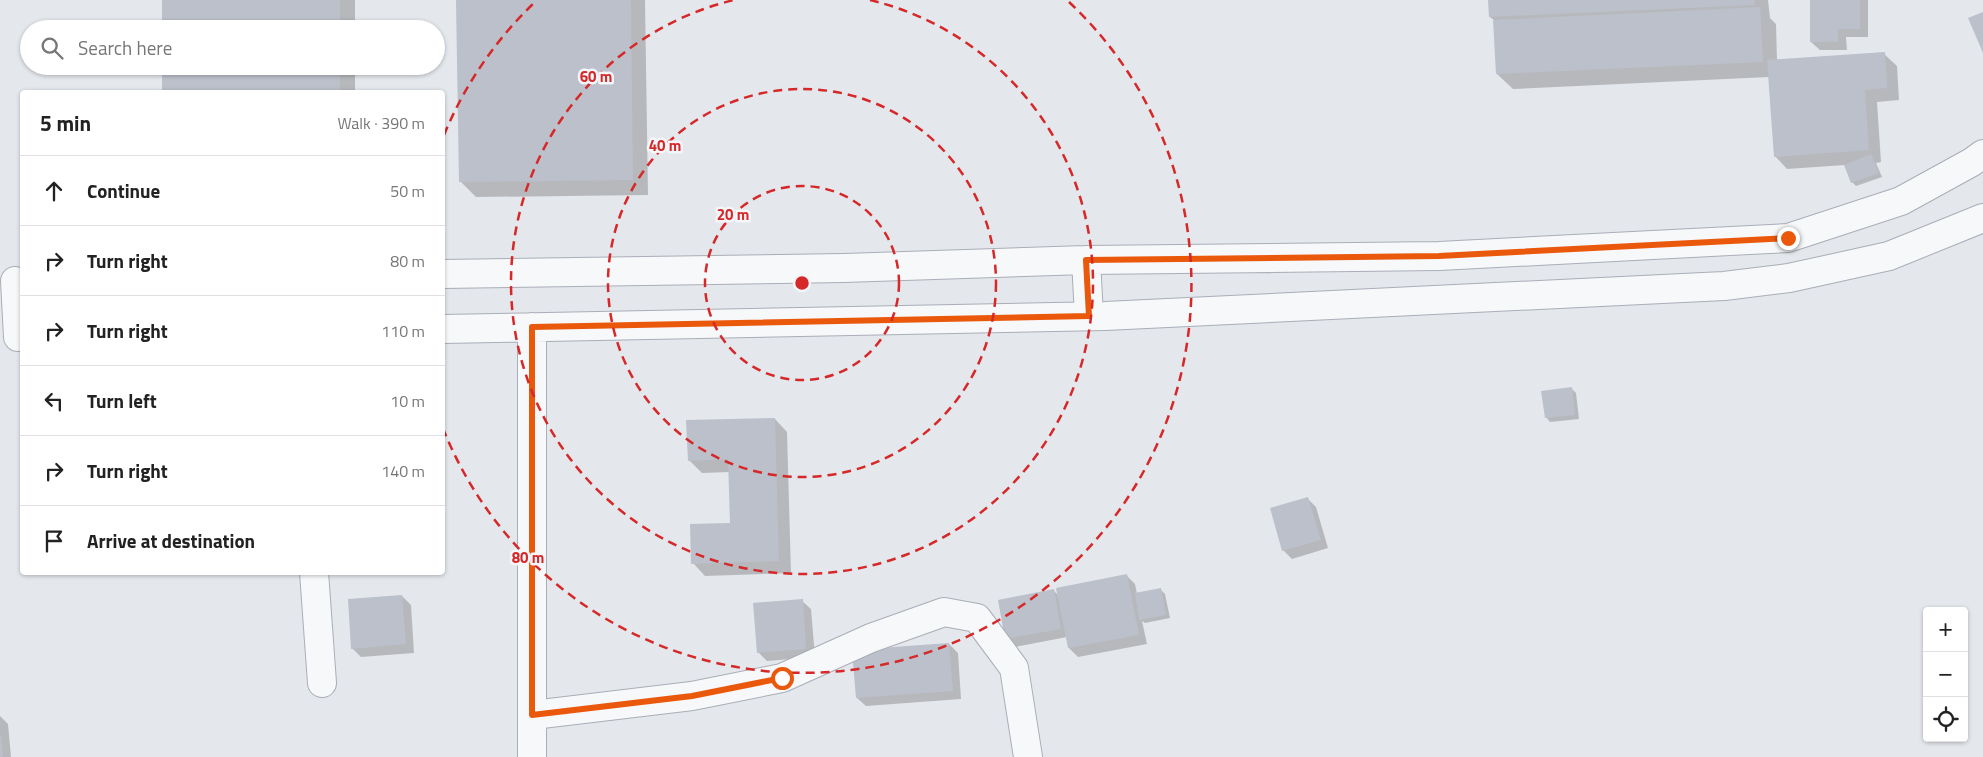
<!DOCTYPE html>
<meta charset="utf-8">
<style>
body{margin:0;font-family:"Titillium Web",sans-serif;background:#f6f6f6;color:#222}
.controls{position:absolute;right:15px;bottom:15px;display:grid;overflow:hidden;border-radius:5px;box-shadow:0 1px 4px #0004}
.controls button{width:45px;height:45px;display:grid;place-items:center;padding:0;border:0;border-bottom:1px solid #e0e0e0;background:#fff;color:#222;font:25px sans-serif}
.stop{position:absolute;width:15px;height:15px;margin:-11px;border:4px solid #ea580c;border-radius:50%;background:#fff}
.stop.end{background:#ea580c;border-color:#fff;box-shadow:0 1px 5px #0008}
.list{margin:0;padding:0;list-style:none}
h2{display:flex;justify-content:space-between;align-items:center;height:65px;margin:0;padding:0 20px;font-size:21px}
h2 small{font-size:16px;font-weight:400;color:#767676}
.list li{display:grid;grid-template-columns:32px 1fr auto;gap:15px;align-items:center;box-sizing:border-box;height:70px;padding:0 20px;border-top:1px solid #e0e0e0}
.list b{display:block;font-size:19px;white-space:nowrap}
.list em{font-size:16px;font-style:normal;color:#767676}
.icon{flex:none;width:28px;height:28px;fill:none;stroke:currentColor;stroke-width:2;stroke-linecap:round;stroke-linejoin:round}
.map{position:relative;flex:none;width:1983px;height:757px;overflow:hidden}
.search{position:absolute;background:#fff;box-shadow:0 1px 4px #0004;left:20px;top:20px;width:425px;height:55px;display:flex;align-items:center;gap:12px;box-sizing:border-box;padding:0 18px;border-radius:28px;color:#767676;font-size:19px}
.panel{position:absolute;background:#fff;box-shadow:0 1px 4px #0004;left:20px;top:90px;width:425px;height:485px;border-radius:5px}
.map>svg:first-child{display:block}
.shadow{fill:#0003}
.building{fill:#bbc0ca}
.lines{fill:none;stroke-linecap:round;stroke-linejoin:round}
.minor-casing{stroke:#a9aeb7;stroke-width:30}
.minor{stroke:#f7f8fa;stroke-width:28}
.route{stroke:#ea580c;stroke-width:6}
.ring{fill:none;stroke:#d62828;stroke-width:2.5;stroke-dasharray:9 6}
.centre{fill:#d62828;stroke:#f4f6f9;stroke-width:2.5}
.ring-label{font-size:15px;text-anchor:middle;font-weight:bold;fill:#d62828;stroke:#f4f6f9;stroke-width:5;stroke-linejoin:round;paint-order:stroke}
</style>
<div class="map">
<svg width="1983" height="757" viewBox="0 0 1983 757">
<rect width="100%" height="100%" fill="#e4e7ec"/>
<path class="shadow" d="M163,0H355V29H163Z
M458,0H645L648,195L476,197L460,181Z
M1490,0H1768L1770,18L1776,24L1777,61L1884,54L1897,66L1899,100L1877,102L1881,162L1876,163L1882,177L1856,186L1852,182L1845,165L1787,169L1775,156L1769,77L1513,89L1497,74L1494,20L1490,17Z
M1811,0H1868V37H1846L1847,50H1820L1811,42Z
M163,66H355V92H163Z
M1571,388L1576,393L1579,419L1550,422L1546,417Z
M775,419L787,432L791,573L705,576L693,563L731,524L730,472L702,473L689,460Z
M1307,498L1316,507L1328,548L1292,559L1283,550Z
M326,572H372L328,574Z
M1127,576L1135,584L1137,594L1160,589L1165,594L1170,618L1145,623L1142,621L1147,644L1078,657L1069,648L1067,637L1015,647L1007,639L1053,590L1059,596Z
M402,596L411,605L414,653L361,657L352,648Z
M802,601L811,609L815,657L767,661L758,652Z
M949,644L958,653L961,699L866,706L857,698Z
M0,716L8,724L11,757H0Z"/>
<path class="building" d="M162,0H340V29H162Z
M456,0H631L633,180L459,182Z
M1488,0H1754L1755,5L1489,17Z
M1810,0H1860V29H1838V42H1810Z
M1760,7L1763,62L1496,74L1493,20Z
M1983,12V53L1968,18Z
M1885,52L1887,88L1865,90L1869,150L1774,157L1767,60Z
M162,66H340V92H162Z
M1871,154L1879,173L1851,183L1844,165Z
M1572,387L1575,415L1545,418L1541,391Z
M775,418L779,561L691,564L690,524L730,523L728,459L688,461L686,420Z
M1308,497L1321,540L1282,551L1270,508Z
M1127,574L1139,635L1068,648L1056,588Z
M1161,588L1166,615L1139,620L1135,593Z
M1054,589L1061,629L1005,639L998,600Z
M402,595L406,644L351,649L348,599Z
M803,599L806,649L757,653L753,603Z
M949,643L953,691L856,698L852,650Z
M0,735H1L3,757H0Z"/>
<g class="lines">
<g class="minor-casing">
<path id="minor" d="M1086,260L1089,316
M442,274L844,268L1086,260L1439,256L1788,238L1901,201L1972,162L1983,154
M15,281L18,337
M532,327V757
M442,329L1105,316L1724,286L1789,278L1889,256L1983,218
M314,572L322,683
M533,715L692,696L782,678L871,638L944,612L977,618L1014,668L1028,757"/>
</g>
<use href="#minor" class="minor"/>
</g>
<g class="lines">
<path class="route" d="M782,678L692,696L532,715V327L1089,316L1086,260L1439,256L1788,238"/>
</g>
<g class="ring">
<circle cx="802" cy="283" r="97"/>
<circle cx="802" cy="283" r="194"/>
<path d="M870 0A291 291 0 1 1 734 0"/>
<path d="M444 135A388 388 0 0 1 535 2M1069 2A388 388 0 1 1 444 431"/>
</g>
<circle cx="802" cy="283" r="8" class="centre"/>
<g class="ring-label">
<text x="596" y="82">60 m</text>
<text x="665" y="151">40 m</text>
<text x="733" y="220">20 m</text>
<text x="528" y="563">80 m</text>
</g>
</svg>
<div class="controls">
<button>+</button>
<button>−</button>
<button><svg class="icon" aria-label="locate" viewBox="0 0 24 24"><circle cx="12" cy="12" r="6"/><path d="M12 2v4M12 18v4M2 12h4M18 12h4"/></svg></button>
</div>
<div class="stop" style="left:782px;top:678px"></div>
<div class="stop end" style="left:1788px;top:238px"></div>
<div class="search"><svg class="icon" aria-label="search" viewBox="0 0 24 24"><circle cx="10" cy="10" r="6"/><path d="M15 15l6 6"/></svg>Search here</div>
<section class="panel">
<h2>5 min<small>Walk · 390 m</small></h2>
<ul class="list">
<li><svg class="icon" aria-label="ahead" viewBox="0 0 24 24"><path d="M12 20V5M6 11l6-6 6 6"/></svg><div><b>Continue</b></div><em>50 m</em></li>
<li><svg class="icon" aria-label="right" viewBox="0 0 24 24"><path d="M7 20v-9h11M14 6l5 5-5 5"/></svg><div><b>Turn right</b></div><em>80 m</em></li>
<li><svg class="icon" aria-label="right" viewBox="0 0 24 24"><path d="M7 20v-9h11M14 6l5 5-5 5"/></svg><div><b>Turn right</b></div><em>110 m</em></li>
<li><svg class="icon" aria-label="left" viewBox="0 0 24 24"><path d="M17 20v-9H6M10 6l-5 5 5 5"/></svg><div><b>Turn left</b></div><em>10 m</em></li>
<li><svg class="icon" aria-label="right" viewBox="0 0 24 24"><path d="M7 20v-9h11M14 6l5 5-5 5"/></svg><div><b>Turn right</b></div><em>140 m</em></li>
<li><svg class="icon" aria-label="arrive" viewBox="0 0 24 24"><path d="M6 21V4h12l-3 4 3 4H6"/></svg><div><b>Arrive at destination</b></div></li>
</ul>
</section>
</div>
